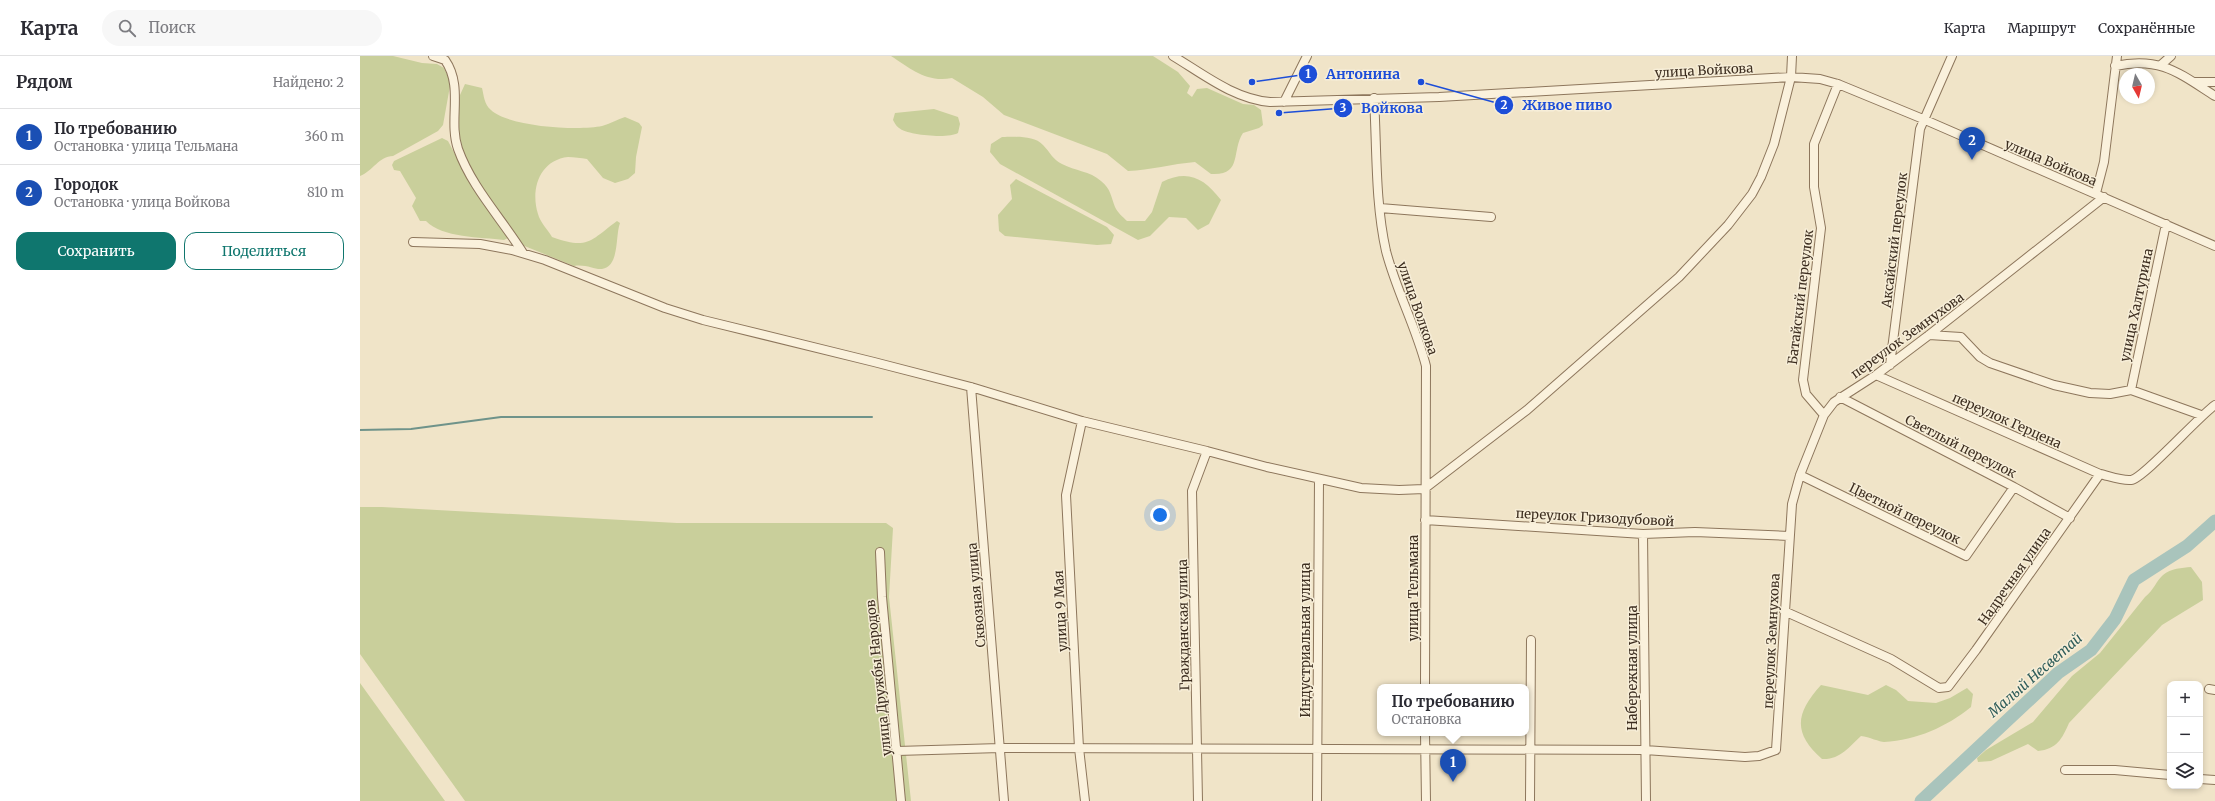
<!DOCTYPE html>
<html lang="ru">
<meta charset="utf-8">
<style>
body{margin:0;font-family:Merriweather,serif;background:#f7f7f7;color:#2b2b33}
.controls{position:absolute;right:12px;bottom:12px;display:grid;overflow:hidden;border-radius:8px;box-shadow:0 2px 6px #0003}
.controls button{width:36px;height:36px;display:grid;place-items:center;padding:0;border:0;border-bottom:1px solid #e1e1e2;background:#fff;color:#2b2b33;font:20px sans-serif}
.compass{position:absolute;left:1759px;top:12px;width:36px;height:36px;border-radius:50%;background:#fff;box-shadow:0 2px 6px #0003;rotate:172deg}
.you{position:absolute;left:800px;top:459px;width:14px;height:14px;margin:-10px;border:3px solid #fff;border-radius:50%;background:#1a73e8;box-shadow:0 0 0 6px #1a73e833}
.badge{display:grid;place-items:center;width:26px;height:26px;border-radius:50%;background:#0f766e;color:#fff;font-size:13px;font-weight:700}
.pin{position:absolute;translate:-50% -33px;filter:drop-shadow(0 1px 2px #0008)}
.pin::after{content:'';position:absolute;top:21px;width:14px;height:12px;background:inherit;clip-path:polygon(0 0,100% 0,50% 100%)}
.popup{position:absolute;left:1017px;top:628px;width:152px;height:52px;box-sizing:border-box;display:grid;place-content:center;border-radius:8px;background:#fff;filter:drop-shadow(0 1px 3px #0005);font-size:13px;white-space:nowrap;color:#7c7c81}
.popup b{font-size:15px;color:#2b2b33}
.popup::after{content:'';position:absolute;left:50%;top:100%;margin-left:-8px;border:8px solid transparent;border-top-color:#fff}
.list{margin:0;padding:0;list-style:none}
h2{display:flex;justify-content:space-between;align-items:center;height:52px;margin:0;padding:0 16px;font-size:17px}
h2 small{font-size:13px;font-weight:400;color:#7c7c81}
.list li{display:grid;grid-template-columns:26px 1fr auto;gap:12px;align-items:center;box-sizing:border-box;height:56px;padding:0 16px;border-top:1px solid #e1e1e2}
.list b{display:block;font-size:15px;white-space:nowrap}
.list p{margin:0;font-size:13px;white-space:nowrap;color:#7c7c81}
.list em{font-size:13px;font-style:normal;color:#7c7c81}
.actions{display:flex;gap:8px;padding:12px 16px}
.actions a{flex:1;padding:9px 0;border:1px solid #0f766e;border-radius:12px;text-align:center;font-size:14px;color:#0f766e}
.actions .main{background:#0f766e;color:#fff}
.icon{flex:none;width:22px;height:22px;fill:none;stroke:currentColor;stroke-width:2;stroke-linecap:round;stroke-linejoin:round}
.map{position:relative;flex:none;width:1855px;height:745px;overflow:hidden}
header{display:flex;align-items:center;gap:24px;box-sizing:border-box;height:56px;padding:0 20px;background:#fff;border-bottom:1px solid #e1e1e2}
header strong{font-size:19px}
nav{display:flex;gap:22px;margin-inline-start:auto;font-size:14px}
.search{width:280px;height:36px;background:#f7f7f7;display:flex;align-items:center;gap:10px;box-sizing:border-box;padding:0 14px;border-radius:22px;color:#7c7c81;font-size:15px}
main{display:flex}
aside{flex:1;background:#fff}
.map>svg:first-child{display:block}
.green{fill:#c9cf9b}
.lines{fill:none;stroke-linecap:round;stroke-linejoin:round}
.stream{stroke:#6f938a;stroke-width:2}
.river{stroke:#a9c4bc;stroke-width:13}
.minor-casing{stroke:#8d765c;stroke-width:10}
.minor{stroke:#faf1dc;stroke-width:8}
.labels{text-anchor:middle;stroke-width:3;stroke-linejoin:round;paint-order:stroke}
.street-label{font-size:13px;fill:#3d2e20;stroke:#f7eed8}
.water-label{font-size:14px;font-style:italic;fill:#2f5d5a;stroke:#f7eed8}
.leader{fill:none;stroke:#1d4ed8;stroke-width:1.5}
.callout-dot{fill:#1d4ed8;stroke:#f7eed8;stroke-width:1.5}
.mark-label{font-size:12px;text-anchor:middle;font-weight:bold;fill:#fff}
.callout-label{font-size:14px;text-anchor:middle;font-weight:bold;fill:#1d4ed8;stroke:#f7eed8;stroke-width:3;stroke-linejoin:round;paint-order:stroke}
</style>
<header>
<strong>Карта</strong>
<div class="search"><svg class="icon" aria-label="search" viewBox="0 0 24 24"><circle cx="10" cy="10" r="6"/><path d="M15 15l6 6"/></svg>Поиск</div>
<nav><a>Карта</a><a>Маршрут</a><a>Сохранённые</a></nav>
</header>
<main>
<aside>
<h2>Рядом<small>Найдено: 2</small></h2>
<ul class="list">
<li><span class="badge" style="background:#1a4fb4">1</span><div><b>По требованию</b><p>Остановка · улица Тельмана</p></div><em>360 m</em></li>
<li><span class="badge" style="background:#1a4fb4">2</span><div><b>Городок</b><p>Остановка · улица Войкова</p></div><em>810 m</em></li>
</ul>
<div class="actions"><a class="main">Сохранить</a><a>Поделиться</a></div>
</aside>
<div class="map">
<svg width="1855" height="745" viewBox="0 0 1855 745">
<rect width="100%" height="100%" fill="#f0e4c8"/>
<path class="green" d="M0,0H33L62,7L77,8L84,12L89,23L90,30L83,69L78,75L33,100C19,100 13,115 0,120Z
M531,0H793L818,16L830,30L827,37L832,41L837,33L847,32L883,48L894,49L901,54L903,69L899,72L883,77C871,95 883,120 851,118L835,106C812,108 790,114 768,115L747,98L644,59L623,41L592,22C567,27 551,13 531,0Z
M105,28L122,32C124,40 124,48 131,54C149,71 219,75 242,70C250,68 258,63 265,61L279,67L282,71L276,101L275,117L268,123L255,127L243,122L227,103C221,102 214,101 208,101C180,104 170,133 178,158C180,166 188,174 192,181C228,194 230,185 257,165L260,167C255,180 260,210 242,213C235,214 226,208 214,210L162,189L110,115L96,73L100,39Z
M574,53L598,61L600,68L598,77C588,83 547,79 539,72C536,70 534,66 533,64L535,57Z
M642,81C654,81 674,79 683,89C690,96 693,104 702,108C715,115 730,115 741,125C751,133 751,141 755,151C757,156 763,161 767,165H785L792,156L802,126C828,113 844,122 861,144L849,168L838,174L826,162L809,161L790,180L778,184L640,108L630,96L631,88Z
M82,82L88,85L111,129L143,172L148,182L144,184C121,181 82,182 66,165H60L52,150L56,142L40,115L34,114L32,109L34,105Z
M656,123L747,171L754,179L751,188L737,189L645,180L639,175L638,159L652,143L650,129Z
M0,451H22L317,467H526L533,472L529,541L551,745H105L0,598Z
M1831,511L1842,526L1843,544L1802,569L1709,667C1702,683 1697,693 1678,695L1668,688L1631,705L1618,706L1617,702L1626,694L1673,666L1712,620L1740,597L1785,541C1794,534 1796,525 1803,519C1811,512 1822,512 1831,511Z
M0,627L85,745H0Z
M1461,629L1508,639L1526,629L1536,634L1548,645L1576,647L1590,642L1607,632L1613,638L1611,651C1586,671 1557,684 1524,686C1520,686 1509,681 1501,680C1489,691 1480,704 1462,703C1433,677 1435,658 1461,629Z"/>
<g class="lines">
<path class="stream" d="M0,374L51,373L141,361H512"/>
<path class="river" d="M1561,745L1698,617L1731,594L1755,563L1774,524L1827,490L1855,465"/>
<g class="minor-casing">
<path id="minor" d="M73,0L85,4C104,31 88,64 98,93C112,132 142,163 163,197
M813,0C843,18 874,43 910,46L1079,41L1431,21L1460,23L1478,28L1563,63L1855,190
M1802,8L1811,0
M1755,10C1800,0 1819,17 1855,40
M1834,26H1855
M1014,42C1017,93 1015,146 1026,195C1036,234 1056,271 1066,310L1065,631
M924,46L947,0
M1736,137L1744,106L1757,0
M1020,152L1131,161
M53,186L120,188L152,194L185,204L305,252L343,264L514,306L611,331L722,365L847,395L907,411L1001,432L1039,434L1064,433L1167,354L1319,221L1368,169L1392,138L1401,121L1414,88L1431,21L1432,0
M1569,279L1601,281L1620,301L1630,307L1694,329L1730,337L1750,338L1771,334L1841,359
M1530,309L1560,73L1592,0
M1516,319L1740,418C1749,420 1762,425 1771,424C1783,423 1838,361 1855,349
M611,331L644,745
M1771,334L1806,168
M1480,341L1654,431L1710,462
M1464,359L1446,338L1443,324L1461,172L1454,131V88L1478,28
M722,365L706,439L719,692L725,745
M1440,419L1606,500L1654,431
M1065,464L1283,478L1335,476L1429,480
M1283,478L1286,745
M520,496L522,541L541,745
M1424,555L1531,603L1579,632L1588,631L1616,594L1740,418
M1849,633L1855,634
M1065,677L1066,745
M537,695L640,692L1285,694L1385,701L1399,700L1416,694L1432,448L1440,419L1464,359L1474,346L1516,319L1569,279L1744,141
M1705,714H1755L1810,719
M1840,723L1855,724
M838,745L832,435L847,395
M957,745L959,423
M1170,745L1171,584"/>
</g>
<use href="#minor" class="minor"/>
</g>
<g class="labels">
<g class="street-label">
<text transform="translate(1344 14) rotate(-3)" y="5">улица Войкова</text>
<text transform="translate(1691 106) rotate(23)" y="5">улица Войкова</text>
<text transform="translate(1534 184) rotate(-83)" y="5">Аксайский переулок</text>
<text transform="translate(1440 241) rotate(-83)" y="5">Батайский переулок</text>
<text transform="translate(1776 249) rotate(-78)" y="5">улица Халтурина</text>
<text transform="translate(1058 252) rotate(71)" y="5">улица Волкова</text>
<text transform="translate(1547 279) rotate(-36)" y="5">переулок Земнухова</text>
<text transform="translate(1647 364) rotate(24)" y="5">переулок Герцена</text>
<text transform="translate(1601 390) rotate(27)" y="5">Светлый переулок</text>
<text transform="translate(1545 457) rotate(26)" y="5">Цветной переулок</text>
<text transform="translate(1235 461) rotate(3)" y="5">переулок Гризодубовой</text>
<text transform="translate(1654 520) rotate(-55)" y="5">Надречная улица</text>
<text transform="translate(1053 532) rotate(-90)" y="5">улица Тельмана</text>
<text transform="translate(616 539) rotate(-95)" y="5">Сквозная улица</text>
<text transform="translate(700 555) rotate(-93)" y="5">улица 9 Мая</text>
<text transform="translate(823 569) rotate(-91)" y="5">Гражданская улица</text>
<text transform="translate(945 584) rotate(-90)" y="5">Индустриальная улица</text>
<text transform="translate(1411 585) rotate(-87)" y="5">переулок Земнухова</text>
<text transform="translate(1272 612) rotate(-90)" y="5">Набережная улица</text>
<text transform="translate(518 622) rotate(-96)" y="5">улица Дружбы Народов</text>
</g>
<g class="water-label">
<text transform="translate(1675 619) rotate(-41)" y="5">Малый Несветай</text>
</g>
</g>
<path class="leader" d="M892 26L948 18M1061 26L1144 49M919 57L983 52"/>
<g class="callout-dot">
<circle cx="892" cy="26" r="4"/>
<circle cx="1061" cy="26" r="4"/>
<circle cx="919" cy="57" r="4"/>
<circle cx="948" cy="18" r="10"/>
<circle cx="1144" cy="49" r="10"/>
<circle cx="983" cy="52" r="10"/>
</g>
<g class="mark-label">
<text x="948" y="22">1</text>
<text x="1144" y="53">2</text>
<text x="983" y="56">3</text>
</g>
<g class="callout-label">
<text x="1003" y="23">Антонина</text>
<text x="1207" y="54">Живое пиво</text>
<text x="1032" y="57">Войкова</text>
</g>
</svg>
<div class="controls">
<button>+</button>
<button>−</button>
<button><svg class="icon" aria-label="layers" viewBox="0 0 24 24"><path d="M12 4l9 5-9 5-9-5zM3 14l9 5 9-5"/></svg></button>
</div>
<svg class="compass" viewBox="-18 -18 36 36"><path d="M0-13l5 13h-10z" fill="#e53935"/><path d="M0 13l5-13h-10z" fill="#7c7c81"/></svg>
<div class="you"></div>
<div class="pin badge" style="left:1093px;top:726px;background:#1a4fb4">1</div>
<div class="popup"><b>По требованию</b>Остановка</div>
<div class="pin badge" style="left:1612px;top:104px;background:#1a4fb4">2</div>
</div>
</main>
